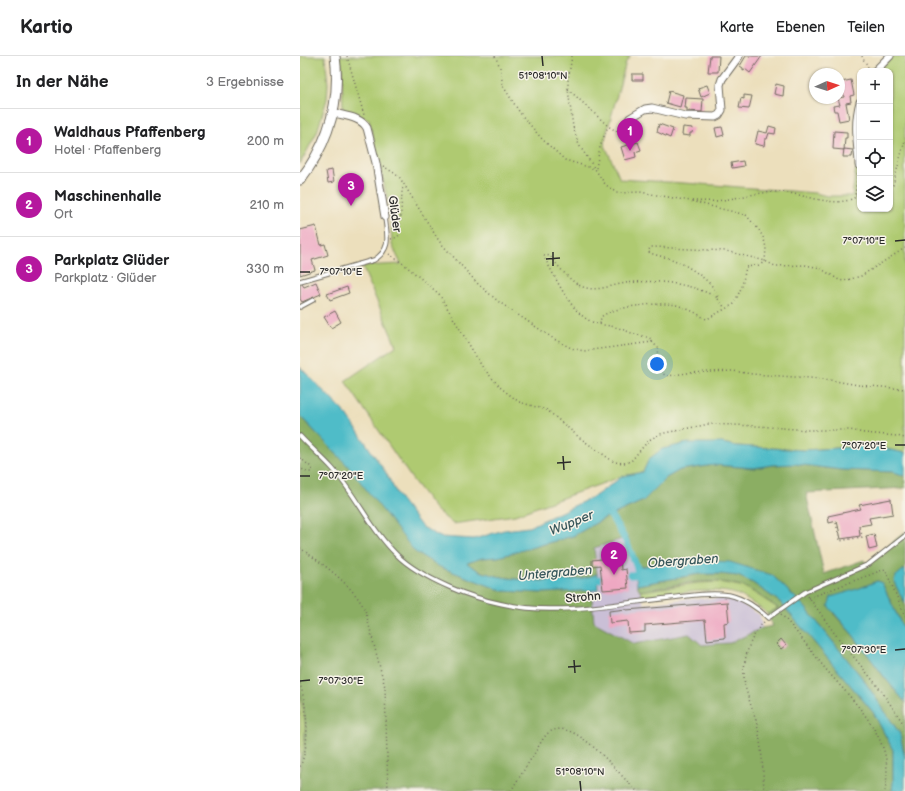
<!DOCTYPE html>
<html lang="de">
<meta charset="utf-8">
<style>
body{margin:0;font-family:"Balsamiq Sans",sans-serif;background:#f6f6f6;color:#202124}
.controls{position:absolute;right:12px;top:12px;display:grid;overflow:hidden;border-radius:8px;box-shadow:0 1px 3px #0004}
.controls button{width:36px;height:36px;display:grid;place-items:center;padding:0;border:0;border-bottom:1px solid #e0e0e0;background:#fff;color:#202124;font:20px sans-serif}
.compass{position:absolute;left:509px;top:12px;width:36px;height:36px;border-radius:50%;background:#fff;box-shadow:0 1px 3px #0004;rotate:87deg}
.you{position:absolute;left:357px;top:308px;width:14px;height:14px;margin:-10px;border:3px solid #fff;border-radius:50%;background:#1a73e8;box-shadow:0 0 0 6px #1a73e833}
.badge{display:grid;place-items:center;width:26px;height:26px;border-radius:50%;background:#b5179e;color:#fff;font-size:13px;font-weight:700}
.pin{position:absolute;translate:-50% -33px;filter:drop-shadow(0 1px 2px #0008)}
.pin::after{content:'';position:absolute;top:21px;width:14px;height:12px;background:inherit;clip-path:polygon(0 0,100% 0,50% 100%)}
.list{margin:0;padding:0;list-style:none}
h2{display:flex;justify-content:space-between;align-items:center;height:52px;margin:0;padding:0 16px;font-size:17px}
h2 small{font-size:13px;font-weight:400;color:#757577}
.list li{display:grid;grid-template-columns:26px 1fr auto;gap:12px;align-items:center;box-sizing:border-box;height:64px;padding:0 16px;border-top:1px solid #e0e0e0}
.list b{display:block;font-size:15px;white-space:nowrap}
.list p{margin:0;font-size:13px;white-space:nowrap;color:#757577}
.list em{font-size:13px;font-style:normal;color:#757577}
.icon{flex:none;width:22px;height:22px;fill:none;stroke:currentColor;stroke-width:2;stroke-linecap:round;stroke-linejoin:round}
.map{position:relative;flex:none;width:605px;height:735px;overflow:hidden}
header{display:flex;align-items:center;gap:24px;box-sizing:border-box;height:56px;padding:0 20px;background:#fff;border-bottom:1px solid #e0e0e0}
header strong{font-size:19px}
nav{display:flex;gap:22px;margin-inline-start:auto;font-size:14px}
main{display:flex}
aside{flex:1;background:#fff}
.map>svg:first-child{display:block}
.industrial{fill:#cabfd6}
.green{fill:#afca71;stroke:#6d7a4e}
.forest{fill:#8bae63;stroke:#5b6c47}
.water{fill:#4fbcc8;stroke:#3d747a}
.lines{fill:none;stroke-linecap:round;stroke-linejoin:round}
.canal{stroke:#4fbcc8;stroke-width:7}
.building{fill:#eea8c2}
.lane-casing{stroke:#6f6a5e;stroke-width:5.5}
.street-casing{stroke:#6f6a5e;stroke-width:9}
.secondary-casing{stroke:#6f6a5e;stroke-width:11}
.path{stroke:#6f6a5e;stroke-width:1.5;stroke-dasharray:1 3;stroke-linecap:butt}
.lane{stroke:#fff;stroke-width:3.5}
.street{stroke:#fff;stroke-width:7}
.secondary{stroke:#fff;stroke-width:9}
.ticks{fill:none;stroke:#2b2b2b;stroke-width:1.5}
.labels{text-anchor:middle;stroke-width:3;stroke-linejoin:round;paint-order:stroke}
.street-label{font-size:12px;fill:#2b2b2b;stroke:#f7f3e8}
.water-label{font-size:13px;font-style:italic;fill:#36565a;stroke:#f7f3e8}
.ticks-label{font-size:10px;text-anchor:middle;fill:#2b2b2b;stroke:#f7f3e8;stroke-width:3;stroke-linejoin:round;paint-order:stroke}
</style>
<header>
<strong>Kartio</strong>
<nav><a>Karte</a><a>Ebenen</a><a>Teilen</a></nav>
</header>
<main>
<aside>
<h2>In der Nähe<small>3 Ergebnisse</small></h2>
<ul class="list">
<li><span class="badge">1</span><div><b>Waldhaus Pfaffenberg</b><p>Hotel · Pfaffenberg</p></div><em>200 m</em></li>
<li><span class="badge">2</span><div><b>Maschinenhalle</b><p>Ort</p></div><em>210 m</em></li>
<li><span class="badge">3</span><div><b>Parkplatz Glüder</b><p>Parkplatz · Glüder</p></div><em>330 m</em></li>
</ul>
</aside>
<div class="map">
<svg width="605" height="735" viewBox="0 0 605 735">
<rect width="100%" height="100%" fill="#f7f3e8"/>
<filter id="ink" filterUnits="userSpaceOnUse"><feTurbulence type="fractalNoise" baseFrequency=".025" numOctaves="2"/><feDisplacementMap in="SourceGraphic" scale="8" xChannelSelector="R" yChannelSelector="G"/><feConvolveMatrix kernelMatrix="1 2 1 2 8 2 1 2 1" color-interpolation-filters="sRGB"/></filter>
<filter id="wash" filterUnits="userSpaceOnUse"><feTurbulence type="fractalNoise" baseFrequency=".012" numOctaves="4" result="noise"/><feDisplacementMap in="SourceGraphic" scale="16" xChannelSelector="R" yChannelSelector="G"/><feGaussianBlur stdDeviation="0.9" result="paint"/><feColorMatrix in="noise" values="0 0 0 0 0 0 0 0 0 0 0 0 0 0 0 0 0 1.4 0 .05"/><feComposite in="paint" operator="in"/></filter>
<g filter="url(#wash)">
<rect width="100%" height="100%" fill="#ecdfbc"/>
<path class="industrial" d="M328,481L339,530H337L340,535L344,548L385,543L432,542L460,559L462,572L430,587L402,589L389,578L334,588L294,566L291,534L299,535L294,492Z"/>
<path class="green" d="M0,0H25L28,28L27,43L17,76L0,108Z
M39,0H331L326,6L304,87L320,123L414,129L515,137L527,140H552L556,109L560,110V153H590V15H579L593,0H605V397L572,390L503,394L437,390L422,387L349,403L343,416L323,420L215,459L153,468L136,454L112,423L45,325L96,290L62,210L101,208L92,189L91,170L88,146L69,63L43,56L42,10Z
M419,526L445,531L478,552L467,558C463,553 458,551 452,547C447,544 442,540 436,538C412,530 368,539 342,542L340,535L398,527Z
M0,614L12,667L0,720Z"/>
<path class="forest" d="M0,360L48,410L140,511L203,535L243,537L291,534L294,566L334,588L389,578L402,589L430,587L462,572L473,570L467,558L478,552C467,545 456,536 444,531C411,519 373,530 340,535L337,529L399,518H420L438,520L453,527L480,546L573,656L593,694V727L592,735H0V705L4,694L5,671L4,657L0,633Z
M495,408L542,414L594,416L605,420V432L506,437L524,518L564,504L566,508L605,476V514H603L594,526L605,548V576L582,527L577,525L560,532L533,557L553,579L585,622L605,646V702L600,678L563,623L505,551L472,519L397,504L335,511L328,481L294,492L297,518C271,529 206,526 180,515C175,513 171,510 166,507L182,502L198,501L273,480L303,463L343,445L366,422L380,414L414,409L454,412L472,409Z"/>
<path class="water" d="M0,311L47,359L86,417L98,440L121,470L140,481L174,483L204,474L229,471L295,440L323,420L343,416L349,403L362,393L388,387H422L437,390L503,394L572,390L605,397V420L594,416L542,414L495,408L472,409L454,412L414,409L380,414L366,422L343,445L303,463L273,480L198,501L182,502L167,507C171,510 176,513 180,515C206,526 271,529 297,518L298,534L243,537L203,535L140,511L115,496L48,410L0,360Z
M397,504L430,506L472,519L505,551L563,623L600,678L605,702V735H592L593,727V694L573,656L480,546L453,527L438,520L420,518H399L337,529L335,511Z
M603,514H605V548L594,526L595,521Z
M577,525L582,527L605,576V646L585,622L553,579L528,550L531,541L560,532Z"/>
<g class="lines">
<path class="canal" d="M306,453C322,476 330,491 339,518
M331,519L345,518
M288,525L302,523"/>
</g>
<g id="blocks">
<path class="building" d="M410,0H419L418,16H408Z
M446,0H462L450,17L445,13L443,14V12L440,10Z
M332,18H343V24H332Z
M551,24L554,39L550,40L551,46L546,47L549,63L539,65L537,55H534L533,50L540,49L538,42L544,41L541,26Z
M476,28L484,30L483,40L474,38Z
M407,29L410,37L401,41L398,32Z
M369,35L383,39L380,51L366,47Z
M444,39L452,40L449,53L439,52L441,42L444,43Z
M386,42L403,43L402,56L387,55V52H385Z
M359,68L373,73L370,82L357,76Z
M469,70L476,72L475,78L469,77L467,83H465L464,90L455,88L458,75L467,77Z
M383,71L393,72L392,77H390V80L382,79Z
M422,71L424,79L417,81L415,72Z
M534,75L547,76V82H545L544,94L533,93Z
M338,86L341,94L335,96L336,101L325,104L321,91Z
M544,93L553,94L552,101H543Z
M443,105L444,110L432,112L431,107Z
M32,114L34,126L28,127L26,115Z
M16,170L21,189L25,188L28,199L12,204L15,214L0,219V174Z
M16,226L21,238L2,246L0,243V228H2L4,231Z
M47,231L49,237L30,244L27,238Z
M35,255L41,266L31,272L24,261Z
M591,443L593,458L569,462L571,468L559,470L560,480L541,483L537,465L529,467L528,460L561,453L559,449Z
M574,478L577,492L569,494L566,480Z
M320,501L321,514L326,513L328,532L303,534L300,509L292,510V504Z
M427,546L429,566L424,567L425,582L407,584L405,564L345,569V576L329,577L328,565L310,567L309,555L326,553V554Z
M481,583L486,589L481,593L476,588Z"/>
</g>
</g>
<g filter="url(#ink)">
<use href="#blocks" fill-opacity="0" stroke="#6f6a5e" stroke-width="1"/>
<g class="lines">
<g class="lane-casing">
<path id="lane" d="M0,225L74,204C92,193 87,180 85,161
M0,251L13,244
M0,380C10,391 22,401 32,412C56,439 71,474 97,499C111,513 131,523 149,531C180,545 220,554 255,553C293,553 331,546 369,542C389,540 410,536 429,539C443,542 458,552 468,562L505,536L569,508L605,480"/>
</g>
<g class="street-casing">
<path id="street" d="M575,15L590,0
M34,57C45,60 61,61 67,72L76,107L85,161
M324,71L330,62L345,53L352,52L385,60L415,61L419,59L422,54L420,29L422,23L439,0
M559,109C559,99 557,91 557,81C556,69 557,57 560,46"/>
</g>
<g class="secondary-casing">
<path id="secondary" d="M0,124C28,88 41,46 35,0"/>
</g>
<path class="path" d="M47,0L64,59
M195,0L200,11L203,30L220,57L242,83L265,104L295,113
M272,0L268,24V33L273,71L279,89L305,128L311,133L317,137L340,136L390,145L446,159L459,174L464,183L466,192L465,205L460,209L446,211L442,230L434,248L407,263C403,262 400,259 396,257C390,254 383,251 376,249C361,246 313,250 301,261L300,268
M562,0L563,3L568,10L567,15
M268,33L308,70L316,75L318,74
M83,110L94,117L100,122L139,185L178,228L199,246L254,283L271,292L284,295L352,286V284C348,280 343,281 338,279C330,277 323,273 315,271C307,269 298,269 290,265C270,255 256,222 245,203L244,200L246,199L250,200C259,211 270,226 283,231C296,236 313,229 326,227C356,223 391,227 418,242C417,228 387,209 374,204C367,201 358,200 350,197L348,195L351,191H354L426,195L465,205L475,210L505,209L520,212L539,224L544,225L561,220L605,192
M296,112L300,91L308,70
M590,132L593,129L605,84
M556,139L560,140
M392,145C402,145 413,146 423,144C442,141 459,136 478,136C501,136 532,153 554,142C556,139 557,121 558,115
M91,183L98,181L100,176L102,136V133L106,131
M89,198L105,209L139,238L183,312L201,332L219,346L247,354L280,382L314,406L324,407L331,405L349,384L360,378L409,368L457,370L508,374H550L564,377L597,380L605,382
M418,243L425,252
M352,286L358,292L360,313L363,318L368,320L387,317L433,315L452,318L524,323L558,329L605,333
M0,402L11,411L12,414L11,416H7L0,412
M536,467L540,485L562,481L561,475
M0,492C22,507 54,530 65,554L85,631L88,735
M508,540L535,578L580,633L605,670
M509,542L585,513L605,560
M481,558C496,575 510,593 524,611C543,634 570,659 581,687C588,702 588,719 585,735
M464,566C449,581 441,608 445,629C448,644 455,658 458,673C462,694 463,714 464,735
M0,627C7,653 11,685 0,711
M211,735C218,723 226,711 234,698C238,692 242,683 247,678C273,655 320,721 337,735"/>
<use href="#lane" class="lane"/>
<use href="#street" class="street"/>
<use href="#secondary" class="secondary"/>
</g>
</g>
<path class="ticks" d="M242,0L243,10M595,185L605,184M253,196V210M246,203L260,202M0,216H10M595,389H605M263,400L264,414M257,407L271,406M0,420H10M595,594L605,593M274,604L275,617M268,611L281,610M0,625L10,624M280,725L281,735"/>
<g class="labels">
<g class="street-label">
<text transform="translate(95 158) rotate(82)" y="4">Glüder</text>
<text transform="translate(283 541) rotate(-5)" y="4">Strohn</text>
</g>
<g class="water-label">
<text transform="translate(271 466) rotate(-22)" y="5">Wupper</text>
<text transform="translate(383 504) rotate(-4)" y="5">Obergraben</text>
<text transform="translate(255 516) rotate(-5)" y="5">Untergraben</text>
</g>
</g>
<g class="ticks-label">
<text x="243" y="23">51°08'10"N</text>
<text x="564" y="188">7°07'10"E</text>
<text x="41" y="219">7°07'10"E</text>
<text x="564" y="393">7°07'20"E</text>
<text x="41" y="423">7°07'20"E</text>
<text x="564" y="597">7°07'30"E</text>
<text x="41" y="628">7°07'30"E</text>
<text x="280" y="719">51°08'10"N</text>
</g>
</svg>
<div class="controls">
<button>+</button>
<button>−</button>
<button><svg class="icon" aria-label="locate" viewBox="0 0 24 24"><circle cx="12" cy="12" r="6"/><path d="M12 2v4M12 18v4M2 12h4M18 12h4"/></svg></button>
<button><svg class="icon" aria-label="layers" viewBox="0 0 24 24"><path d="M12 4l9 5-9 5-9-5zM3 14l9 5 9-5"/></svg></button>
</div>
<svg class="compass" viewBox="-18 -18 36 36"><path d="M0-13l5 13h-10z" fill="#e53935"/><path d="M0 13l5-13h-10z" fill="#757577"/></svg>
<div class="you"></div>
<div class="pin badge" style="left:330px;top:95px">1</div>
<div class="pin badge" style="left:314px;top:519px">2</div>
<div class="pin badge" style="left:51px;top:150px">3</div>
</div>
</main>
